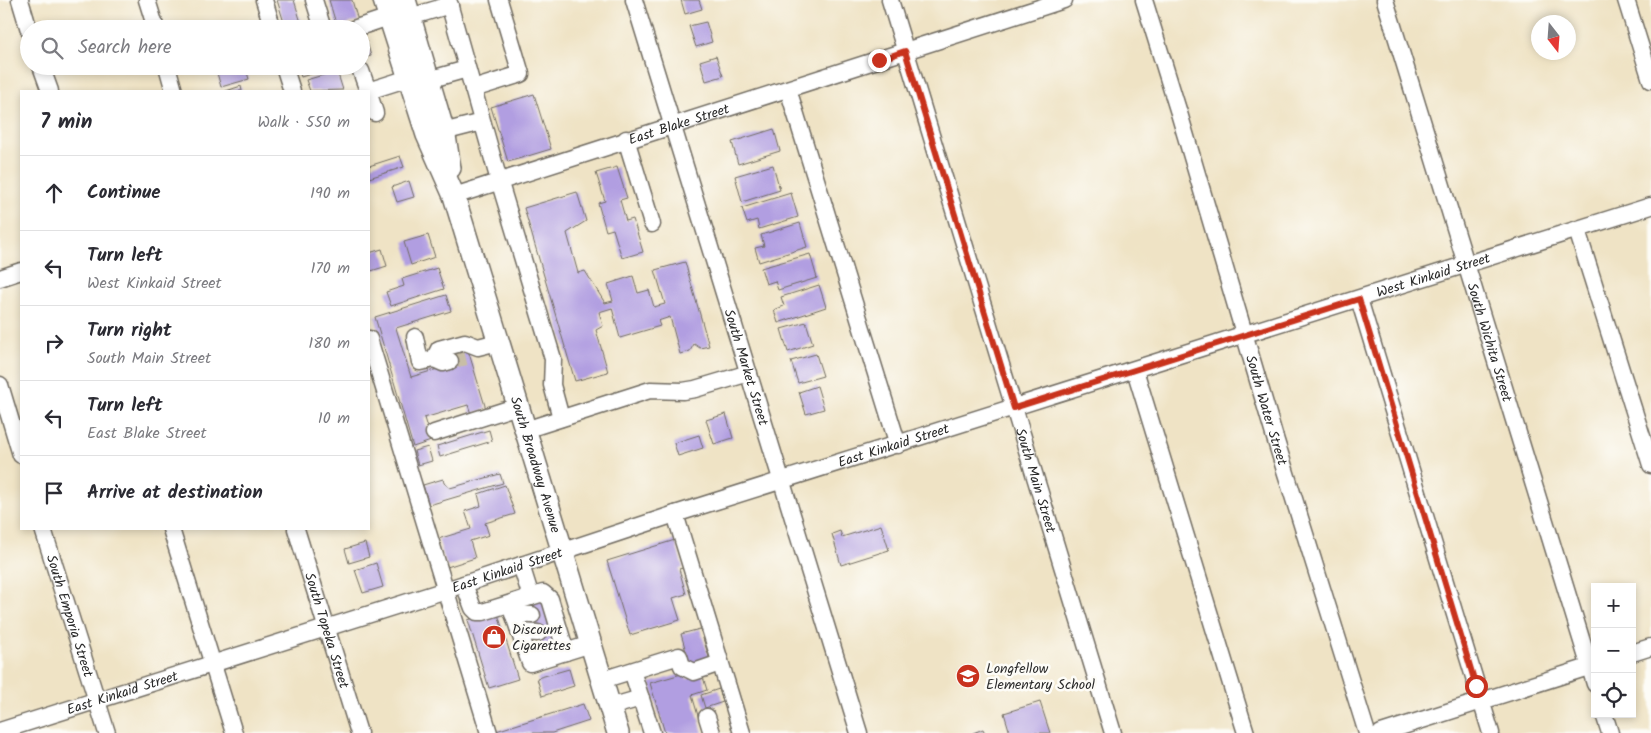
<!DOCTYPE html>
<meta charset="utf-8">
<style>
body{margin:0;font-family:Kalam,sans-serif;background:#f7f7f7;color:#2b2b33}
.controls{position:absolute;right:15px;bottom:15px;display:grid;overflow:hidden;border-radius:0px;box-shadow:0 2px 8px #0003}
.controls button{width:45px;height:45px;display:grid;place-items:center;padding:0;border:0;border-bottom:1px solid #e1e1e2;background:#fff;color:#2b2b33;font:25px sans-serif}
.compass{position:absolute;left:1531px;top:15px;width:45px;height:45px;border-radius:50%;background:#fff;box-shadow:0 2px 8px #0003;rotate:163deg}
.stop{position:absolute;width:15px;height:15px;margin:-11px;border:4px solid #c8321e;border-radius:50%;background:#fff}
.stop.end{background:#c8321e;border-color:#fff;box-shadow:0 1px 5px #0008}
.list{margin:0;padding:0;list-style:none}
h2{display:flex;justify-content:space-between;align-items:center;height:65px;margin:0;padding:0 20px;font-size:21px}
h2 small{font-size:16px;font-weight:400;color:#7c7c81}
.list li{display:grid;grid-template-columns:32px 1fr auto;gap:15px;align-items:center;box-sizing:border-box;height:75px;padding:0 20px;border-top:1px solid #e1e1e2}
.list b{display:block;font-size:19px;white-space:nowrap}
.list p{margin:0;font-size:16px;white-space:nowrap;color:#7c7c81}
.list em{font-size:16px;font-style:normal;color:#7c7c81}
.icon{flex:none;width:28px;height:28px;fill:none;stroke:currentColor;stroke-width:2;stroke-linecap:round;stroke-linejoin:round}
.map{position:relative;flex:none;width:1651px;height:733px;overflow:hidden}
.search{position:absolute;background:#fff;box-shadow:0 2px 8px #0003;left:20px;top:20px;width:350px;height:55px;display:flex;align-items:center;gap:12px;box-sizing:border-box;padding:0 18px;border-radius:28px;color:#7c7c81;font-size:19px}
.panel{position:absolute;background:#fff;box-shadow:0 2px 8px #0003;left:20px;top:90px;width:350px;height:440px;border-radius:0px}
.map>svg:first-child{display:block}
.building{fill:#b19ee1}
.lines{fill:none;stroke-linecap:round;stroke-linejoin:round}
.minor-tunnel{stroke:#c8bea6;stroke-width:16;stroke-dasharray:16 8;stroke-linecap:butt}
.minor-casing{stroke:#706b61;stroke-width:19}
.major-casing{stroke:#706b61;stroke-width:24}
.minor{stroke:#fff;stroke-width:16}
.major{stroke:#fff;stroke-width:21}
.route{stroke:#c8321e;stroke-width:6}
.labels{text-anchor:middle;stroke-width:5;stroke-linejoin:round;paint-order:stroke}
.street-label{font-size:14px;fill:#2b2b2b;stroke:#fdfcf7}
.poi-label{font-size:14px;fill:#2b2b2b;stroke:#fdfcf7;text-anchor:start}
</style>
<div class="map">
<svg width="1651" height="733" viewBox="0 0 1651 733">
<rect width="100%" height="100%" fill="#fdfcf7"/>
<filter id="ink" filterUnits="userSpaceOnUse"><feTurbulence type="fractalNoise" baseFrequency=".02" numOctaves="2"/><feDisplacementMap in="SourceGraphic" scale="10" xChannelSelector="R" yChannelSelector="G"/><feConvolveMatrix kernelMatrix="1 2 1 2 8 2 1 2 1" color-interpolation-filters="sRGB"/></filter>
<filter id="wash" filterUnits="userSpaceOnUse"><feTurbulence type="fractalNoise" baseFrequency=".0096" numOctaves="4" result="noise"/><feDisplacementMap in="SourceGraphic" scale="20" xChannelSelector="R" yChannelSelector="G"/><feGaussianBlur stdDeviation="1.12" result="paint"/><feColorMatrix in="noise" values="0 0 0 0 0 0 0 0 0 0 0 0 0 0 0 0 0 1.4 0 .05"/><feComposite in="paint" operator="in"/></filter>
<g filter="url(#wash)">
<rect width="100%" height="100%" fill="#efe3c5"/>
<g id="blocks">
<path class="building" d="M277,0H294L303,29H286Z
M329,0H352L358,21L337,27Z
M681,0H699L702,9L685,14Z
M706,22L712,42L696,47L689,26Z
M366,39L371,56L361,59V40Z
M716,56L723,76L706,81L700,61Z
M215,66H245L249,79L221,87Z
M297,66H334V67L301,77Z
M337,71L343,90L310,91L306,80Z
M241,86L242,91H226Z
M534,94L551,149L508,162L491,107Z
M774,129L780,151L738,164L732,142Z
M400,156L404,167L369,178V166Z
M773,165L780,190L742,202L735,176Z
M617,167L627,198L620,200L626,221L633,219L643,252L622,258L613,229L606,231L598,203L605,201L596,173Z
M409,181L414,197L397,202L392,187Z
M577,192L586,221L567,233L578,273L585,271L605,303L613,301L608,284L633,276L638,293L649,290L654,307L665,304L655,270L685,262L709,346L700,348L694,344L690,351L680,354L670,317L658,321L660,326L620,338L612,308L599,312L603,326L596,330L608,372L575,381L524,208Z
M791,193L798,217L759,229L757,220L747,223L742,208Z
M800,223L807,247L759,262L755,248L764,246L761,235Z
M428,235L435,257L411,265L404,242Z
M382,249L387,266L371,271L369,264V253Z
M810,254L817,278L778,290L775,281L766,284L761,268Z
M437,268L444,289L391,306L386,292L404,286L402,279Z
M819,285L826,307L778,323L774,310L784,306L781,297Z
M446,295L451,311L396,328L411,377L451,365L449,356L468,350L486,409L471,414L468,405L424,418L431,441L413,447L375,317Z
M806,322L813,344L788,352L781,329Z
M816,354L823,376L798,383L791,361Z
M817,386L824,409L806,414L799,392Z
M726,414L733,438L714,444L706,420Z
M489,430L492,441L440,457L437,446Z
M699,435L703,448L678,456L674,443Z
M428,447L432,461L418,465L414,451Z
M500,474L503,483L429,505L423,485L443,479L444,483L450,488Z
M505,485L515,514L485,523L489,535L470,541L475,558L447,567L438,539L471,529L465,511L481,506L478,494Z
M881,525L889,550L841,565L832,534L840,531L842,537Z
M675,540L683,568L679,569L686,594L673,598L680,620L630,635L607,561Z
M365,543L369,557L349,563L345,549Z
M376,563L383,587L363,593L355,570Z
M543,596L558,644L543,649L528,601Z
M497,611L518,679L489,688L468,620Z
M700,629L710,660L690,665L681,634Z
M569,669L574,686L542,696L537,678Z
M685,673L687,679L702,674L707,690L692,695L703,733H665L650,683Z
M719,689L723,702L705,708L701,695Z
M1040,702L1050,733H1010L1004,713Z
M583,704L589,721L552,733H496V731Z
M983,729L985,733H973Z"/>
</g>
</g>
<g filter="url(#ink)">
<use href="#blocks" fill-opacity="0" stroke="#706b61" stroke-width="1"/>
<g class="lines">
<path class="minor-tunnel" d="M450,361L470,356"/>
<g class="minor-casing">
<g id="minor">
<path d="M20,0L29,30"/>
<path d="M147,0L156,29"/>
<path d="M264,0L273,29"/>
<path d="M314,0L323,29"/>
<path d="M448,0L496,170L553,359L552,385L561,418"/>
<path id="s1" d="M634,0L859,733"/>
<path id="s2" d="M890,0L1113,733"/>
<path id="s3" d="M1144,0L1179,113L1275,438L1367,733"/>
<path id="s4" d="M1385,0L1595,684"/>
<path d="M1626,0L1651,80"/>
<path d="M410,17L450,5"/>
<path d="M353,29L389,17"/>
<path d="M41,66L50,91"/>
<path d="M167,66L174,91"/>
<path d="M284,66L292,91"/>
<path d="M361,71L368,91"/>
<path d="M428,80L467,69"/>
<path d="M473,89L521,74L499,0"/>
<path d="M788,89L898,445"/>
<path d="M368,91L409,78"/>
<path d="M369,94L375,113"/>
<path d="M443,132L482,122"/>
<path d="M626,139L652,224"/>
<path id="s5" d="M454,196L1064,0"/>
<path d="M1577,230L1651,465"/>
<path d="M0,278L21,271"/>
<path d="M1359,299L1491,733"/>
<path d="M415,337L420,362L434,359L439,349L465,342L478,347L498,342"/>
<path d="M369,339L489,733"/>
<path d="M434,359L443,363L450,361"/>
<path d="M1135,370L1246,733"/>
<path d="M0,385L21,455"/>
<path d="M525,430L650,390L683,391L695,389L749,373"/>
<path d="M434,433L518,406"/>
<path d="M675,514L742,733"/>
<path id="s6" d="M43,529L107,733"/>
<path d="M171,529L234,733"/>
<path id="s7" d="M296,529L359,733"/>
<path d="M521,565L531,597"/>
<path d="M464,584L473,608L477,612H483L543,593L550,599L566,652"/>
<path d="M510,604L530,663L591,644"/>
<path d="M513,614L532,615"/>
<path d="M519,632L538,633"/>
<path d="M1632,653L1651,647"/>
<path d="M632,671L652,733"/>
<path d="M602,680L679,656L682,666L694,672L720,663"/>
<path d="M610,707L641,698"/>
<path d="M1604,714L1610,733"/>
<path d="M707,717L712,733"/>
<path id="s8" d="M0,731L446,590L675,514L1651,206"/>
<path d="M1381,733L1595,665"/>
</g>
</g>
<g class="major-casing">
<g id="major">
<path id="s9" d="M384,0L427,135L454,196L618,733"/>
<path d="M405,0L445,136L450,168"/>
</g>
</g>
<use href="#minor" class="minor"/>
<use href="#major" class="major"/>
</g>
</g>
<g class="lines" filter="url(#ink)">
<path class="route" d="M879,60L905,51L1014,408L1359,299L1476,686"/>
</g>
<defs>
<g id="shop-disc" transform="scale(1.25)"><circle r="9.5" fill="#c8321e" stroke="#fdfcf7"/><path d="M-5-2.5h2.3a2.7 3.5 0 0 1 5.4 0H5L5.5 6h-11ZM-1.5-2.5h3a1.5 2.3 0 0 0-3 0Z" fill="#fff"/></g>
<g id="school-disc" transform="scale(1.25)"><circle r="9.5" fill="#c8321e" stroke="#fdfcf7"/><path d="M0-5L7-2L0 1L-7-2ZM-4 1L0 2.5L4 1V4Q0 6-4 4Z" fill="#fff"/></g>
</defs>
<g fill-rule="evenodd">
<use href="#shop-disc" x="494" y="637"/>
<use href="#school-disc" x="968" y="676"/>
</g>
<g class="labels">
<g class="street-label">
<text dy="5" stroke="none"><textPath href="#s5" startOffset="236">East Blake Street</textPath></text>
<text dy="5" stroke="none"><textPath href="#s8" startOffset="1504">West Kinkaid Street</textPath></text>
<text dy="5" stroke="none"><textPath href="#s4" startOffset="358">South Wichita Street</textPath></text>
<text dy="5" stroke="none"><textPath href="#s1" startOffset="384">South Market Street</textPath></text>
<text dy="5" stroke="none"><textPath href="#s3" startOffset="428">South Water Street</textPath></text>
<text dy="5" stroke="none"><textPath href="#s8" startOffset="938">East Kinkaid Street</textPath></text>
<text dy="5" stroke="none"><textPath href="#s9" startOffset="489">South Broadway Avenue</textPath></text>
<text dy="5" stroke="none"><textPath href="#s2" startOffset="502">South Main Street</textPath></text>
<text dy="5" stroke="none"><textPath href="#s8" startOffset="532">East Kinkaid Street</textPath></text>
<text dy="5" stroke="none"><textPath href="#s6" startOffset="91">South Emporia Street</textPath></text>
<text dy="5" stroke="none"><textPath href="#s7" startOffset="106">South Topeka Street</textPath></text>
<text dy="5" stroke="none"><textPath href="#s8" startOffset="128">East Kinkaid Street</textPath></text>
</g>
<g class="poi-label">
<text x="512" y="634">Discount<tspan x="512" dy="16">Cigarettes</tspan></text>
<text x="986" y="673">Longfellow<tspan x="986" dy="16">Elementary School</tspan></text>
</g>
</g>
</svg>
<div class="controls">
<button>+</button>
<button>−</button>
<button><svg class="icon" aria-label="locate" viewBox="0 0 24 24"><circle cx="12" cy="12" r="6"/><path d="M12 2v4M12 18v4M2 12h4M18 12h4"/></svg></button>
</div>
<svg class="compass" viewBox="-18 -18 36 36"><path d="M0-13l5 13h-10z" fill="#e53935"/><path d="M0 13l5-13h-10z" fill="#7c7c81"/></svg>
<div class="stop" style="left:1476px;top:686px"></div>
<div class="stop end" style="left:879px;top:60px"></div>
<div class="search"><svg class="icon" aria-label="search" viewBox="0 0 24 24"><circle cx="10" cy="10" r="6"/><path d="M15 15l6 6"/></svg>Search here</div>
<section class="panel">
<h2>7 min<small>Walk · 550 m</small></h2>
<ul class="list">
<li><svg class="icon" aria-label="ahead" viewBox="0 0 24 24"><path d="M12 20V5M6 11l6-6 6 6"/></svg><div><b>Continue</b></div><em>190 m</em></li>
<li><svg class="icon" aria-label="left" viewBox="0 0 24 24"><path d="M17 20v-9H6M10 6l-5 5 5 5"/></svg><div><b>Turn left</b><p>West Kinkaid Street</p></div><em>170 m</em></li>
<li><svg class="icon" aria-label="right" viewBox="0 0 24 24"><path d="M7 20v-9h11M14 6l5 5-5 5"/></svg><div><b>Turn right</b><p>South Main Street</p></div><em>180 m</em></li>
<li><svg class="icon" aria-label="left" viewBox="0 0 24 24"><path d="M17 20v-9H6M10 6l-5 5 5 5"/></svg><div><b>Turn left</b><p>East Blake Street</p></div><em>10 m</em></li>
<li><svg class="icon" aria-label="arrive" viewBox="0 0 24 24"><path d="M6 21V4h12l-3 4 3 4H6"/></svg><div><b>Arrive at destination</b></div></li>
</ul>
</section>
</div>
